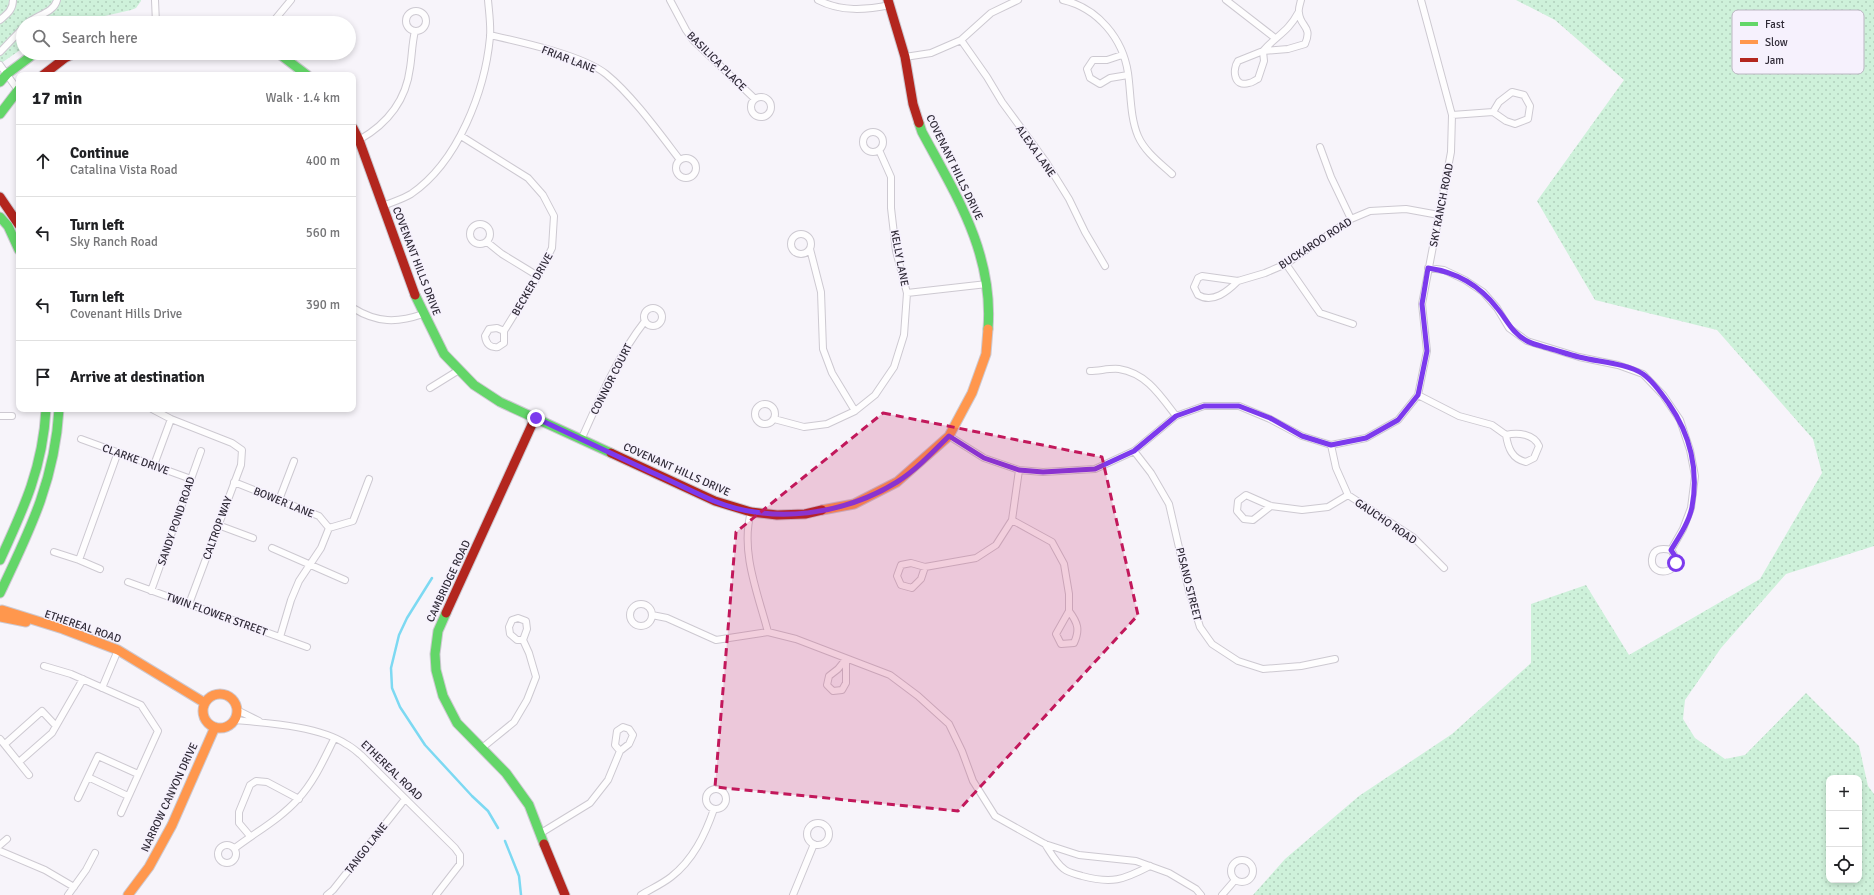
<!DOCTYPE html>
<meta charset="utf-8">
<style>
body{margin:0;font-family:Signika,sans-serif;background:#f2f2f2;color:#202124}
.controls{position:absolute;right:12px;bottom:12px;display:grid;overflow:hidden;border-radius:8px;box-shadow:0 2px 6px #0003}
.controls button{width:36px;height:36px;display:grid;place-items:center;padding:0;border:0;border-bottom:1px solid #e0e0e0;background:#fff;color:#202124;font:20px sans-serif}
.stop{position:absolute;width:12px;height:12px;margin:-9px;border:3px solid #7c3aed;border-radius:50%;background:#fff}
.stop.end{background:#7c3aed;border-color:#fff;box-shadow:0 1px 4px #0008}
.list{margin:0;padding:0;list-style:none}
h2{display:flex;justify-content:space-between;align-items:center;height:52px;margin:0;padding:0 16px;font-size:17px}
h2 small{font-size:13px;font-weight:400;color:#757577}
.list li{display:grid;grid-template-columns:26px 1fr auto;gap:12px;align-items:center;box-sizing:border-box;height:72px;padding:0 16px;border-top:1px solid #e0e0e0}
.list b{display:block;font-size:15px;white-space:nowrap}
.list p{margin:0;font-size:13px;white-space:nowrap;color:#757577}
.list em{font-size:13px;font-style:normal;color:#757577}
.icon{flex:none;width:22px;height:22px;fill:none;stroke:currentColor;stroke-width:2;stroke-linecap:round;stroke-linejoin:round}
.map{position:relative;flex:none;width:1874px;height:895px;overflow:hidden}
.search{position:absolute;background:#fff;box-shadow:0 2px 6px #0003;left:16px;top:16px;width:340px;height:44px;display:flex;align-items:center;gap:10px;box-sizing:border-box;padding:0 14px;border-radius:22px;color:#757577;font-size:15px}
.panel{position:absolute;background:#fff;box-shadow:0 2px 6px #0003;left:16px;top:72px;width:340px;height:340px;border-radius:8px}
.map>svg:first-child{display:block}
.grass{fill:url(#grass-dots);fill-rule:evenodd}
.lines{fill:none;stroke-linecap:round;stroke-linejoin:round}
.stream{stroke:#7dd9f2;stroke-width:2.5}
.street-casing{stroke:#cdc9d1;stroke-width:8}
.fast-casing{stroke:#cdc9d1;stroke-width:11}
.slow-casing{stroke:#cdc9d1;stroke-width:11}
.jam-casing{stroke:#cdc9d1;stroke-width:11}
.street{stroke:#fefdfe;stroke-width:6}
.fast{stroke:#63d668;stroke-width:9}
.slow{stroke:#ff974d;stroke-width:9}
.jam{stroke:#b3261e;stroke-width:9}
.route{stroke:#7c3aed;stroke-width:5}
.marked{fill:#c2185b;fill-opacity:0.2;stroke:#c2185b;stroke-width:3;stroke-dasharray:8 5;stroke-linejoin:round}
.labels{text-anchor:middle;stroke-width:3;stroke-linejoin:round;paint-order:stroke}
.street-label{font-size:11px;fill:#302b37;stroke:#f6f1fd}
.key{fill:#f6f1fd;stroke:#bbb6c2;stroke-width:1}
.key-label{font-size:11px;fill:#302b37}
</style>
<div class="map">
<svg width="1874" height="895" viewBox="0 0 1874 895">
<defs>
<pattern id="grass-dots" width="8" height="8" patternUnits="userSpaceOnUse"><rect width="8" height="8" fill="#cef1da"/><path d="M2 2h.1M6 6h.1" fill="none" stroke="#b1cfbc" stroke-width="1.8" stroke-linecap="round"/></pattern>
</defs>
<rect width="100%" height="100%" fill="#f7f4fa"/>
<path class="grass" d="M0,0H141V1L136,8L131,10L74,23H23V48L0,64Z
M1516,0H1874V546L1786,574L1721,648L1685,700L1683,719L1695,738L1725,759L1745,755L1806,693L1859,746L1868,786L1874,794V895H1253L1285,859L1359,796L1452,734L1531,663V604L1586,585L1629,655L1760,579L1822,473L1813,439L1717,330L1595,300L1537,201L1624,80L1555,20ZM1829,778H1859V880H1829Z"/>
<g class="lines">
<path class="stream" d="M432,578L407,618L399,635L391,668L392,688L400,707L425,745L472,796L488,811L498,828
M505,841L519,876L521,895"/>
<g class="street-casing">
<path id="street" d="M155,0L156,23
M670,0L686,30L693,40L755,99
M818,0C841,12 866,10 890,5
M1063,0C1098,8 1123,39 1128,73C1131,94 1130,117 1138,136C1145,152 1160,163 1172,174
M1226,0L1275,38
M406 21a10 10 0 1 1 20 0a10 10 0 1 1-20 0Z
M1298,13C1288,32 1277,35 1263,51L1264,61L1258,79C1255,80 1252,83 1249,83C1234,88 1232,70 1238,61L1263,51L1288,49L1305,44C1313,26 1300,27 1299,13C1298,10 1300,4 1301,0
M0,20C7,14 13,10 13,0
M28,23C36,15 54,13 57,0
M272,23L291,0
M490,35C521,42 582,55 606,74C632,95 660,134 680,160
M961,40L987,77L1002,102L1046,162L1069,199L1085,232L1105,266
M0,52L23,28
M1122,55L1107,60H1093L1087,69L1090,78L1100,84L1110,78L1128,75
M905,57L931,53L961,40L991,13L1018,0
M0,65L18,90
M751 107a10 10 0 1 1 20 0a10 10 0 1 1-20 0Z
M1452,115L1493,112L1506,121L1515,124L1528,119L1530,106L1524,95L1512,92L1499,102L1493,112
M863 142a10 10 0 1 1 20 0a10 10 0 1 1-20 0Z
M461,136L528,178L543,195L554,216L552,248L538,276L504,331V343L498,347C490,348 486,344 485,336L489,329L497,328L504,331
M359,140C387,124 406,101 410,68C412,56 412,43 415,31
M1320,147L1331,177L1351,219
M676 168a10 10 0 1 1 20 0a10 10 0 1 1-20 0Z
M383,206C392,202 403,199 411,194C458,162 485,91 490,37C491,25 489,12 488,0
M470 234a10 10 0 1 1 20 0a10 10 0 1 1-20 0Z
M791 244a10 10 0 1 1 20 0a10 10 0 1 1-20 0Z
M487,242L502,254L538,276
M810,249L821,292L823,349L832,373L855,411
M1286,264L1320,313L1353,324
M1428,268L1444,270L1465,280L1483,292L1497,308L1509,328L1527,341L1579,357L1618,365L1643,374L1663,395L1680,420L1690,450L1695,476L1691,508L1683,529L1671,550C1688,573 1650,580 1652,559C1653,548 1663,548 1671,550
M1238,281C1228,291 1213,304 1198,295L1194,287L1198,278L1202,276L1238,281L1265,273L1286,264L1351,219L1370,211L1406,209L1439,215
M907,293L987,284
M353,308C377,323 397,323 423,314
M644 317a9 9 0 1 1 18 0a9 9 0 1 1-18 0Z
M1090,371C1099,371 1110,368 1119,369C1146,373 1160,395 1176,416
M430,388L459,370
M1418,395L1459,416L1492,425L1506,435C1508,448 1512,459 1526,462L1534,458L1539,446C1534,434 1518,432 1506,435
M755 414a10 10 0 1 1 20 0a10 10 0 1 1-20 0Z
M152,409L171,419L232,443L242,450L241,465L189,604
M0,416H12
M774,419L804,427L827,424L855,411L875,395L894,367L904,335L907,293L896,251L891,208V177L879,150
M949,436L984,458L1019,470L1043,472L1095,469L1134,451L1176,416L1204,406H1239L1270,419L1302,436L1331,445L1366,438L1398,420L1418,395L1427,351L1422,304L1451,152L1452,115L1421,0
M81,439L191,479
M581,440C600,398 617,357 645,321
M1331,445L1336,468L1348,495L1413,537L1444,568
M1134,451L1151,473L1169,504L1189,591L1200,627L1212,644L1238,661L1263,669L1301,666L1335,659
M154,465L171,419
M234,482L319,516L329,528L321,548L299,581L291,600L280,637
M279,500L294,461
M1271,506L1253,520L1244,519L1237,511L1238,501L1246,495L1271,506L1302,510L1328,507L1348,495
M751,512C740,551 758,594 768,632
M1012,520L1052,542L1064,564L1069,594V611L1056,634L1061,644L1074,643C1080,630 1078,623 1069,611
M218,525L253,538
M329,528L353,521L369,479
M272,548L345,580
M54,552L79,560L100,569
M79,560L118,452
M925,567L921,579L912,588L901,585L897,576L901,565L911,563L925,567L976,558L996,545L1012,520L1019,470
M128,582L307,647
M151,591L201,451
M630 615a11 11 0 1 1 22 0a11 11 0 1 1-22 0Z
M652,615L667,618L716,640L768,632L796,639L890,675L918,696L949,724L962,751L973,781L995,816L1045,844L1079,855L1136,861L1169,873L1196,889L1201,895
M846,659V683L842,690L833,691L827,685L829,676L838,669Z
M44,666L71,674L141,705L158,731L121,813
M102,688L118,650
M237,710L259,721
M234,720C266,723 319,726 346,744C352,747 356,751 361,755L455,848L460,855V864L436,895
M0,739L29,775
M5,744L42,711L56,726
M482,748L514,722L527,700L536,677L529,653L523,640L527,629L526,621L518,618L512,620L509,627L510,634L517,640H523
M19,762L52,733L83,679
M88,777L128,796
M706 799a10 10 0 1 1 20 0a10 10 0 1 1-20 0Z
M78,798L98,756L138,774
M807 834a11 11 0 1 1 22 0a11 11 0 1 1-22 0Z
M541,833L590,803L608,780L620,751L629,744L633,735L629,729L623,727L617,731L615,745L620,751
M250,836L239,823V812L250,785L256,781L267,782L299,799
M1045,844C1051,853 1056,863 1064,869C1069,873 1076,874 1082,876C1112,884 1123,880 1150,866
M218 854a9 9 0 1 1 18 0a9 9 0 1 1-18 0Z
M0,845L7,839
M235,848C256,832 280,819 298,799C314,782 324,759 334,739
M0,851L45,870L74,887
M1231 871a11 11 0 1 1 22 0a11 11 0 1 1-22 0Z
M68,895L86,870L95,853
M327,895L333,890L405,799
M641,895C651,889 662,884 671,877C693,860 705,835 714,809
M793,895L814,844
M1222,895L1235,880"/>
</g>
<g class="fast-casing">
<path id="fast" d="M126,23H133
M278,53L307,75
M0,82L7,74L35,53
M0,114L19,89
M919,123L922,132C956,195 994,254 988,329
M0,217L8,226L19,250
M415,295L444,354L474,385L500,402L611,453
M0,560C24,508 43,467 46,409
M0,593C30,530 55,480 59,409
M446,613L438,631L435,654L436,670L443,696L457,723L506,773L529,805L544,844"/>
</g>
<g class="slow-casing">
<path id="slow" d="M822,510L854,504L897,482L949,436L972,393L986,354L988,329
M2,610L63,629L118,650L205,703
M0,617L26,622
M203 711a17 17 0 1 1 34 0a17 17 0 1 1-34 0Z
M128,895L149,867L172,825L215,727"/>
</g>
<g class="jam-casing">
<path id="jam" d="M888,0L905,57L913,104L919,123
M43,75L65,58L75,53
M353,128L359,140L415,295
M0,197L19,225
M611,453L715,501L751,512L777,515L805,514L822,510
M446,613L535,418
M544,844L565,895"/>
</g>
<use href="#street" class="street"/>
<use href="#fast" class="fast"/>
<use href="#slow" class="slow"/>
<use href="#jam" class="jam"/>
</g>
<g class="lines">
<path class="route" d="M536,418C574,436 612,454 651,472C672,481 693,492 714,501C774,525 843,515 897,482C916,470 933,452 949,436L984,458L1019,470L1043,472L1095,469L1134,451L1176,416L1204,406H1239L1270,418L1302,436L1331,445L1366,438L1398,420L1418,395L1427,351L1422,304L1428,268C1456,272 1480,286 1497,308C1507,320 1512,333 1527,341C1532,344 1539,345 1544,347C1556,350 1567,354 1579,357C1598,362 1626,363 1643,374C1653,381 1662,394 1669,404C1690,434 1699,470 1692,507C1689,522 1679,537 1671,550L1675,556L1676,563"/>
</g>
<path class="marked" d="M883,413L1102,457L1138,615L958,811L715,787L736,532Z"/>
<g class="labels">
<g class="street-label">
<text transform="translate(569 59) rotate(21)" y="4">FRIAR LANE</text>
<text transform="translate(717 61) rotate(45)" y="4">BASILICA PLACE</text>
<text transform="translate(1036 151) rotate(55)" y="4">ALEXA LANE</text>
<text transform="translate(955 167) rotate(64)" y="4">COVENANT HILLS DRIVE</text>
<text transform="translate(1441 205) rotate(-79)" y="4">SKY RANCH ROAD</text>
<text transform="translate(1315 243) rotate(-33)" y="4">BUCKAROO ROAD</text>
<text transform="translate(900 258) rotate(79)" y="4">KELLY LANE</text>
<text transform="translate(417 261) rotate(69)" y="4">COVENANT HILLS DRIVE</text>
<text transform="translate(532 284) rotate(-60)" y="4">BECKER DRIVE</text>
<text transform="translate(611 379) rotate(-63)" y="4">CONNOR COURT</text>
<text transform="translate(136 459) rotate(20)" y="4">CLARKE DRIVE</text>
<text transform="translate(677 469) rotate(24)" y="4">COVENANT HILLS DRIVE</text>
<text transform="translate(284 502) rotate(22)" y="4">BOWER LANE</text>
<text transform="translate(176 521) rotate(-71)" y="4">SANDY POND ROAD</text>
<text transform="translate(1386 521) rotate(34)" y="4">GAUCHO ROAD</text>
<text transform="translate(217 528) rotate(-70)" y="4">CALTROP WAY</text>
<text transform="translate(448 581) rotate(-65)" y="4">CAMBRIDGE ROAD</text>
<text transform="translate(1189 584) rotate(76)" y="4">PISANO STREET</text>
<text transform="translate(217 614) rotate(20)" y="4">TWIN FLOWER STREET</text>
<text transform="translate(83 626) rotate(19)" y="4">ETHEREAL ROAD</text>
<text transform="translate(392 770) rotate(44)" y="4">ETHEREAL ROAD</text>
<text transform="translate(169 797) rotate(-65)" y="4">NARROW CANYON DRIVE</text>
<text transform="translate(366 848) rotate(-52)" y="4">TANGO LANE</text>
</g>
</g>
<rect x="1732" y="10" width="132" height="64" rx="6" class="key"/>
<rect x="1740" y="22" width="18" height="4" fill="#63d668"/>
<rect x="1740" y="40" width="18" height="4" fill="#ff974d"/>
<rect x="1740" y="58" width="18" height="4" fill="#b3261e"/>
<g class="key-label">
<text x="1765" y="28">Fast</text>
<text x="1765" y="46">Slow</text>
<text x="1765" y="64">Jam</text>
</g>
</svg>
<div class="controls">
<button>+</button>
<button>−</button>
<button><svg class="icon" aria-label="locate" viewBox="0 0 24 24"><circle cx="12" cy="12" r="6"/><path d="M12 2v4M12 18v4M2 12h4M18 12h4"/></svg></button>
</div>
<div class="stop" style="left:1676px;top:563px"></div>
<div class="stop end" style="left:536px;top:418px"></div>
<div class="search"><svg class="icon" aria-label="search" viewBox="0 0 24 24"><circle cx="10" cy="10" r="6"/><path d="M15 15l6 6"/></svg>Search here</div>
<section class="panel">
<h2>17 min<small>Walk · 1.4 km</small></h2>
<ul class="list">
<li><svg class="icon" aria-label="ahead" viewBox="0 0 24 24"><path d="M12 20V5M6 11l6-6 6 6"/></svg><div><b>Continue</b><p>Catalina Vista Road</p></div><em>400 m</em></li>
<li><svg class="icon" aria-label="left" viewBox="0 0 24 24"><path d="M17 20v-9H6M10 6l-5 5 5 5"/></svg><div><b>Turn left</b><p>Sky Ranch Road</p></div><em>560 m</em></li>
<li><svg class="icon" aria-label="left" viewBox="0 0 24 24"><path d="M17 20v-9H6M10 6l-5 5 5 5"/></svg><div><b>Turn left</b><p>Covenant Hills Drive</p></div><em>390 m</em></li>
<li><svg class="icon" aria-label="arrive" viewBox="0 0 24 24"><path d="M6 21V4h12l-3 4 3 4H6"/></svg><div><b>Arrive at destination</b></div></li>
</ul>
</section>
</div>
